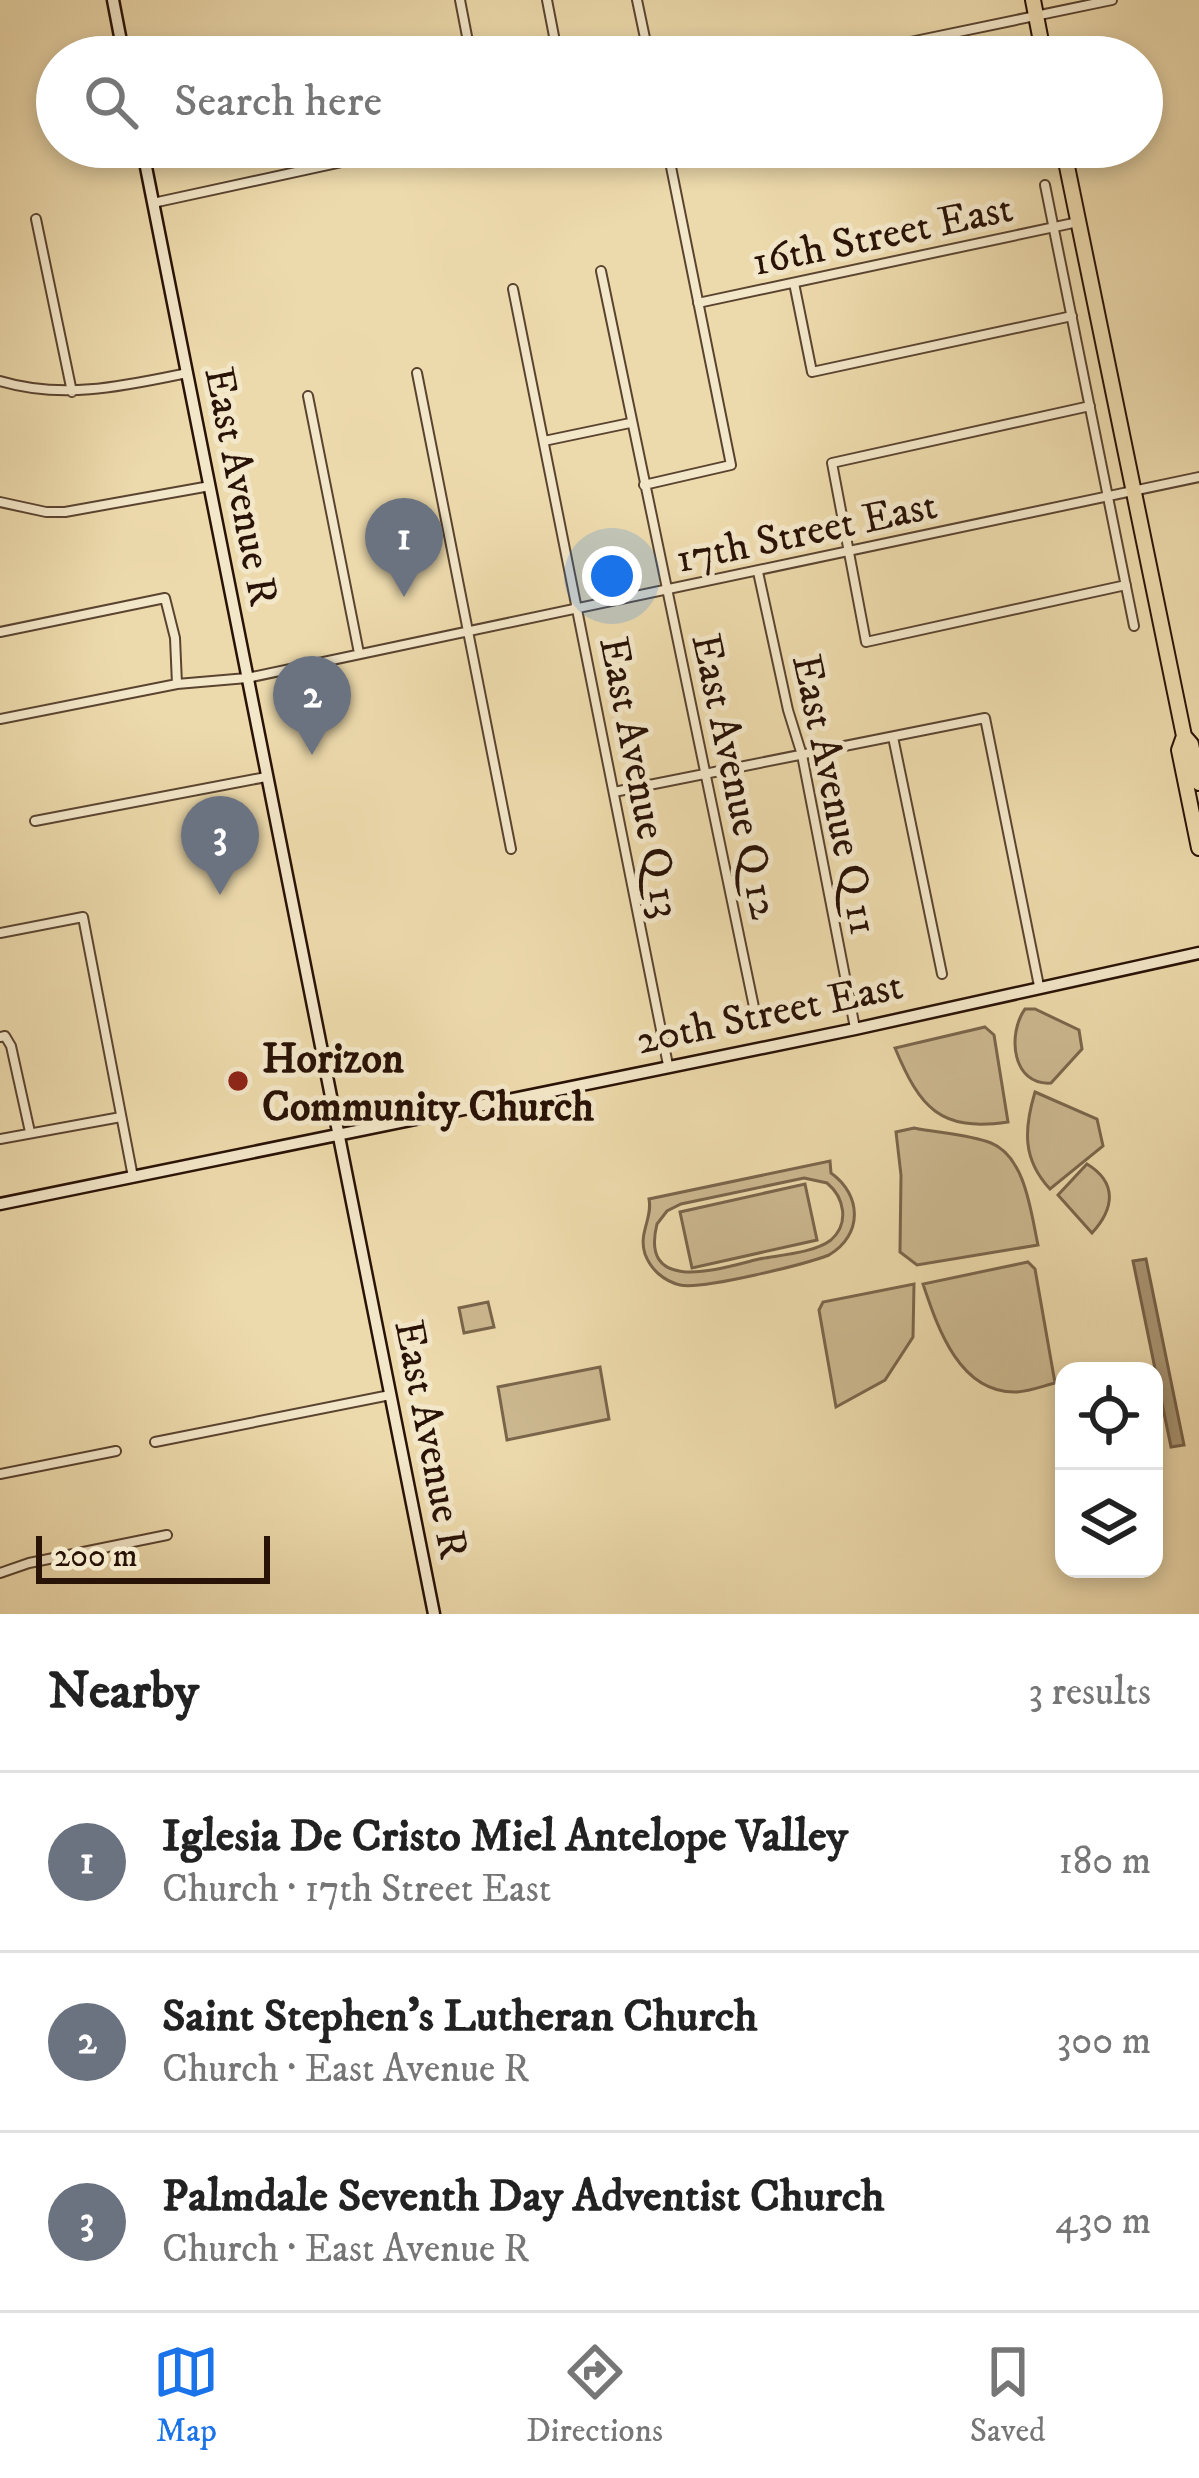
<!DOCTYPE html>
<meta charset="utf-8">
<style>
body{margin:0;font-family:"IM FELL DW Pica",serif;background:#f6f6f6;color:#222}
.controls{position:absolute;right:36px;bottom:36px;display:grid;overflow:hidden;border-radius:24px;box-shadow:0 6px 18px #0003}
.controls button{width:108px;height:108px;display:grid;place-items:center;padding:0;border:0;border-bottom:3px solid #e0e0e0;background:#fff;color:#222;font:60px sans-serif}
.scale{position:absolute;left:36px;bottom:30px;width:234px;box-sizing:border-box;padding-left:12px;border:6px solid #291206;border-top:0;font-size:33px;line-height:42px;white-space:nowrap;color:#291206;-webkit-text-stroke:9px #f3e7c9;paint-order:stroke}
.you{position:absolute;left:612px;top:576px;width:42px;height:42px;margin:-30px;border:9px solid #fff;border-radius:50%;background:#1a73e8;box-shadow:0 0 0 18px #1a73e833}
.badge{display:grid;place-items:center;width:78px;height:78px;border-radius:50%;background:#1a73e8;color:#fff;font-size:39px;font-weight:700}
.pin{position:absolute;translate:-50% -99px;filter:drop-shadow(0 3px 6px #0008)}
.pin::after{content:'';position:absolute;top:63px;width:42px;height:36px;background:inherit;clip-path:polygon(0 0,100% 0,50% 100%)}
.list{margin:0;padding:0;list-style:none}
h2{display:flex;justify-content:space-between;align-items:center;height:156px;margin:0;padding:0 48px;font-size:51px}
h2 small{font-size:39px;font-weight:400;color:#767676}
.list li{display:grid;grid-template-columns:78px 1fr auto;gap:36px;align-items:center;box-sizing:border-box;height:180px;padding:0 48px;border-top:3px solid #e0e0e0}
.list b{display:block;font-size:45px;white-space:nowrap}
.list p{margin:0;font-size:39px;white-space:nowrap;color:#767676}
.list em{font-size:39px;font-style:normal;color:#767676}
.icon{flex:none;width:66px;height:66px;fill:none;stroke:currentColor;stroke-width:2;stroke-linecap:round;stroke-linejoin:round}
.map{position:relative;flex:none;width:1199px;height:1614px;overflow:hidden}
.search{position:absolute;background:#fff;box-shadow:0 6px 18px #0003;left:36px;right:36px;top:36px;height:132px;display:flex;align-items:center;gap:30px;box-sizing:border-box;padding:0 42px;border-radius:66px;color:#767676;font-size:45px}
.sheet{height:696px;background:#fff}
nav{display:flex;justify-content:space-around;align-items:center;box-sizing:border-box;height:168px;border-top:3px solid #e0e0e0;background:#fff;font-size:33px;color:#767676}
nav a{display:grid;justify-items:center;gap:6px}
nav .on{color:#1a73e8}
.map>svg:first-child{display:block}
.green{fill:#ccb890;stroke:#7a654b;stroke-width:3;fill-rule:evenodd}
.water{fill:#aa9674;stroke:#766148;stroke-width:3}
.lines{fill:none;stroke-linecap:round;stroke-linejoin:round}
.street-casing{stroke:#5a4430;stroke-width:12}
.secondary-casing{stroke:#291206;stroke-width:15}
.highway-casing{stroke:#291206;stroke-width:18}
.street{stroke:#f3e7c9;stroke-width:8}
.secondary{stroke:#f3e7c9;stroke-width:10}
.highway{stroke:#eddaac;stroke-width:14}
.poi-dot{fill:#8f2418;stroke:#f3e7c9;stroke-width:4.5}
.labels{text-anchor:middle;stroke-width:10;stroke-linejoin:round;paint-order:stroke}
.street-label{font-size:42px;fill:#291206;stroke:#f3e7c9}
.poi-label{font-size:42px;font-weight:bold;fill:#291206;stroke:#f3e7c9;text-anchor:start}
</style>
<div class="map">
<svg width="1199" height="1614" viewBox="0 0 1199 1614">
<rect width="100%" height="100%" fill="#eddaac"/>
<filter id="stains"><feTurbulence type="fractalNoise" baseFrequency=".00167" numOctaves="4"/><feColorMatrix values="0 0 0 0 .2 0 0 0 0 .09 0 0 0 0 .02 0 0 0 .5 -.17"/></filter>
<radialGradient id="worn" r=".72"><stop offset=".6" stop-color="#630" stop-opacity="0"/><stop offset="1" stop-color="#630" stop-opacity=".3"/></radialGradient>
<path class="green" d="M1025,1009H1035L1079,1030L1082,1049L1051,1083C1012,1086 1007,1034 1025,1009Z
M985,1027L994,1035L1008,1122C940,1132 920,1108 895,1048Z
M1035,1092L1097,1119L1103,1146L1050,1189C1022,1159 1024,1129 1035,1092Z
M914,1128C938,1133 968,1134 991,1143C1026,1157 1031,1214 1038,1245L917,1265L900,1252L901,1175L896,1132Z
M830,1161L831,1173C862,1195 863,1235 829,1255C806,1264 702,1290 680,1285C664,1281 651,1270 645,1254C638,1233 653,1218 649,1199ZM804,1178L827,1183C844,1197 850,1223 831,1240C814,1253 780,1255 759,1259C722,1268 639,1296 657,1224L667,1211L681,1204Z
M1087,1164C1118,1183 1114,1209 1092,1233L1058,1195Z
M805,1184L817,1240L692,1268L680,1212Z
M1028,1262L1035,1269L1055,1383C1043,1386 1030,1391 1017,1392C960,1394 938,1329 923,1284Z
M914,1284L913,1337L885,1380L836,1407L819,1310L823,1302Z
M488,1302L494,1327L464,1333L459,1308Z
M600,1367L609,1419L507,1440L498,1387Z"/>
<path class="water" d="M1146,1259L1184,1445L1171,1447L1133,1261Z"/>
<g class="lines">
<g class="street-casing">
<path id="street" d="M460,0L471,57
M547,0L558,57
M637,0L649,57
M838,57L1112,0
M1045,185L1134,626
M153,203L411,147
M36,219L72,392
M601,271L755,1012
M794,283L812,372L1072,316
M513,289L668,1065
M698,303L1078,222
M417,373L511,849
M0,381C63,400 124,386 187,373
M308,396L359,653
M1090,406L832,463L866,642L1126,585
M544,441L630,423
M644,485L731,465L667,147
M0,502L46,512H65L210,486
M758,572L788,710L802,755L855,1028
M0,632L165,598L175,638L177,684
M0,719L177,684L247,678L1199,477
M893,737L942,974
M614,792L985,718L1039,986
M35,821L266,777
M0,933L83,917L133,1177
M0,1037L5,1036L11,1046L30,1132
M0,1139L121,1117
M155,1442L390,1395
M0,1474L116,1451
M0,1573L29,1563L167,1535"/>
</g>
<g class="secondary-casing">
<path id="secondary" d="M113,0L124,57
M142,147L434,1614
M0,1204L855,1029L1199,953"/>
</g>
<g class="highway-casing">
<path id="highway" d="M1033,0L1044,57
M1063,147L1184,736L1191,744L1199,783
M1184,736L1179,750L1199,848"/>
</g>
<use href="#street" class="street"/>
<use href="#secondary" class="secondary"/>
<use href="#highway" class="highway"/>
</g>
<circle class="poi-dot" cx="238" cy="1081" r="12"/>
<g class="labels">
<g class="street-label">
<text transform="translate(882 233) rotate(-12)" y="15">16th Street East</text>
<text transform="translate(243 486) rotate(79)" y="15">East Avenue R</text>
<text transform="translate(806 530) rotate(-12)" y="15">17th Street East</text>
<text transform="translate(737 776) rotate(78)" y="15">East Avenue Q 12</text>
<text transform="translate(642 777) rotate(79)" y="15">East Avenue Q 13</text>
<text transform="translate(837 794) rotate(78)" y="15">East Avenue Q 11</text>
<text transform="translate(769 1011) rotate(-12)" y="15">20th Street East</text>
<text transform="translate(433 1439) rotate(79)" y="15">East Avenue R</text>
</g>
<g class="poi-label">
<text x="262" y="1072">Horizon<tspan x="262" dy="48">Community Church</tspan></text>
</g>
</g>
<rect width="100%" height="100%" filter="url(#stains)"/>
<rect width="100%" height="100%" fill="url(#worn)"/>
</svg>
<div class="controls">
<button><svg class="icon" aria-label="locate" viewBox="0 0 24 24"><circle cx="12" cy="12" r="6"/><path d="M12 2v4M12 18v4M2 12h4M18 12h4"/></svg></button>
<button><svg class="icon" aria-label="layers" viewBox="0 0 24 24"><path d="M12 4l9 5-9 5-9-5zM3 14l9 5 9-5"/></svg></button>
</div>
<div class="scale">200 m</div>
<div class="you"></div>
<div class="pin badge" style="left:404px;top:597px;background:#6b7280">1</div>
<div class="pin badge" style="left:312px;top:755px;background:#6b7280">2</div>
<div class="pin badge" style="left:220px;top:895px;background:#6b7280">3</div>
<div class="search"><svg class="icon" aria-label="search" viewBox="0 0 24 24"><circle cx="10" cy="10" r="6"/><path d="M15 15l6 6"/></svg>Search here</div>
</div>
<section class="sheet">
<h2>Nearby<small>3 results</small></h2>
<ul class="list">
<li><span class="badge" style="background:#6b7280">1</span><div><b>Iglesia De Cristo Miel Antelope Valley</b><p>Church · 17th Street East</p></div><em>180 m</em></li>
<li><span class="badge" style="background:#6b7280">2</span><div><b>Saint Stephen's Lutheran Church</b><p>Church · East Avenue R</p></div><em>300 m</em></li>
<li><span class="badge" style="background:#6b7280">3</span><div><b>Palmdale Seventh Day Adventist Church</b><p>Church · East Avenue R</p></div><em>430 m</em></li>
</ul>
</section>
<nav>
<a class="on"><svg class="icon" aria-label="map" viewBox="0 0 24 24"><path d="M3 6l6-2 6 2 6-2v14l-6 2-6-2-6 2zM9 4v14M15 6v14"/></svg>Map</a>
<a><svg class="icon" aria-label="directions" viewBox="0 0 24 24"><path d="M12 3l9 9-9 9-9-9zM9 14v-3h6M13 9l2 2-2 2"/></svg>Directions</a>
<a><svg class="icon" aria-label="saved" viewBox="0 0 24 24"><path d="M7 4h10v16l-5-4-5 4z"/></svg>Saved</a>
</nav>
